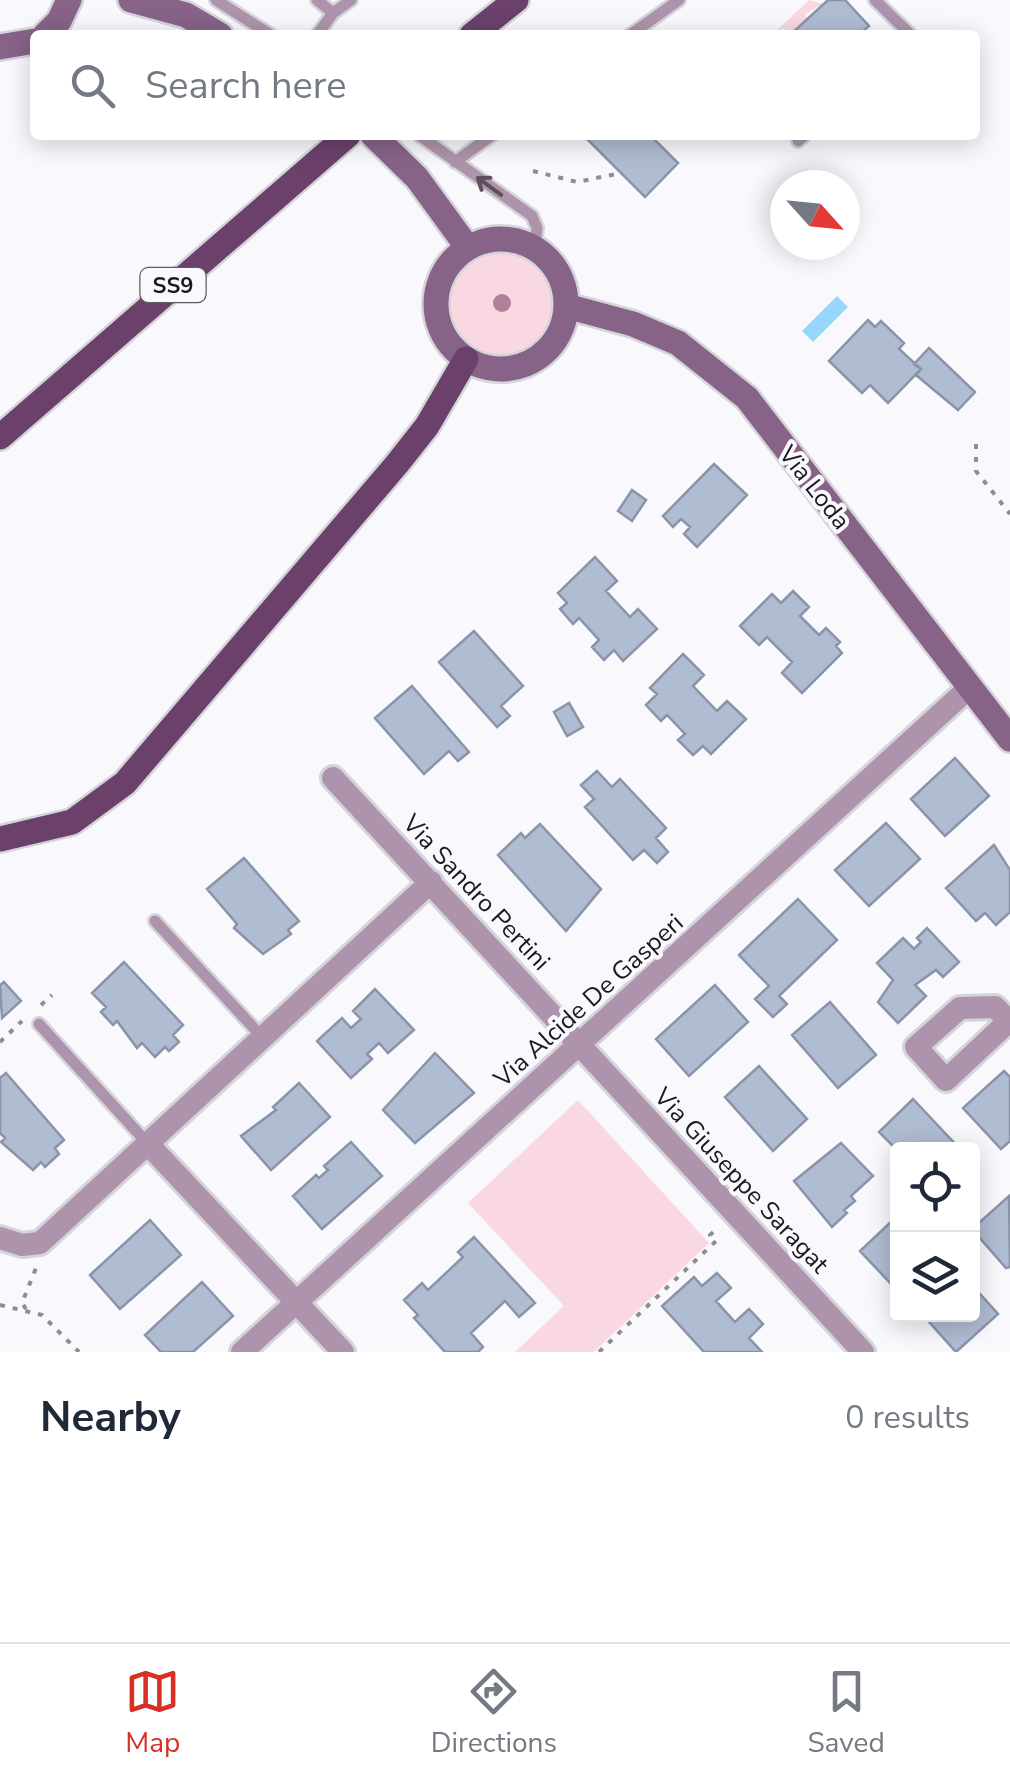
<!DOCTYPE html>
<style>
body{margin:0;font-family:"Nunito Sans",sans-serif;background:#f6f6f7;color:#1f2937}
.controls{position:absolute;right:30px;bottom:30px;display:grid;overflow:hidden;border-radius:10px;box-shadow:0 5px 25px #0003}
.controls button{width:90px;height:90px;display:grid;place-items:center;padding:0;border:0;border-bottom:2px solid #e0e1e3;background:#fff;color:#1f2937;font:50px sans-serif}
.compass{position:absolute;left:770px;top:170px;width:90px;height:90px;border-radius:50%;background:#fff;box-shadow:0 5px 25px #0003;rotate:117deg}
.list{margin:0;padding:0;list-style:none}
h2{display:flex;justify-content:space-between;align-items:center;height:130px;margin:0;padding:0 40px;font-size:42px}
h2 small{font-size:32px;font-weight:400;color:#747a83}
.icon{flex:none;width:55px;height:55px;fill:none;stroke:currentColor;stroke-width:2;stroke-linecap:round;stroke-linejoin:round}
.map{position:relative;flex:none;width:1010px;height:1352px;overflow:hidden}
.search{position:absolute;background:#fff;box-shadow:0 5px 25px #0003;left:30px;right:30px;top:30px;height:110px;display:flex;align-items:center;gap:25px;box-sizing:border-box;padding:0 35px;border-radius:10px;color:#747a83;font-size:38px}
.sheet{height:290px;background:#fff}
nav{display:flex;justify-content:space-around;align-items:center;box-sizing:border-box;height:140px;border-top:2px solid #e0e1e3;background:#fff;font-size:28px;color:#747a83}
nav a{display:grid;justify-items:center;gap:5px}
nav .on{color:#d93025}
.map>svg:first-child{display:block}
.green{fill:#fad8e2}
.water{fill:#97d8fa}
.building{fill:#b0bcd2;stroke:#8994a9;stroke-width:2.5}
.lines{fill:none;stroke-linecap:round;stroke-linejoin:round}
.service-casing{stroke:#d5d4da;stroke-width:16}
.minor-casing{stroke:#d5d4da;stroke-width:28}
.secondary-casing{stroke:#d5d4da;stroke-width:30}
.primary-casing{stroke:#d5d4da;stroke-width:30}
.path{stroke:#8f8d94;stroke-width:4;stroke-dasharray:5 8;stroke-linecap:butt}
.service{stroke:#ad94ac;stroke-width:11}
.minor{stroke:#ad94ac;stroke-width:22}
.secondary{stroke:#876387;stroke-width:25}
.primary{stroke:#6b416c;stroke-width:25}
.tree{fill:#b27e98}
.oneway{stroke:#5c505f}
.labels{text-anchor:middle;stroke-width:8;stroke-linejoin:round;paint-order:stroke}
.shield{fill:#f9f8fd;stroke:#5d5b62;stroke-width:2.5}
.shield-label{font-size:22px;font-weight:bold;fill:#1a1820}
.street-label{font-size:25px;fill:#1a1820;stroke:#f9f8fd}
</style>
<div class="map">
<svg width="1010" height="1352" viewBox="0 0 1010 1352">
<rect width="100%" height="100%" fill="#f9f8fd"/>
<path class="green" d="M809,0L823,4L805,14L808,19L790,35L784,28L772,35Z
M448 303a52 52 0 1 1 104 0a52 52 0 1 1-104 0Z
M578,1100L709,1243L594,1352H515L564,1306L468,1203Z"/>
<path class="water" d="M837,296L848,307L813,342L802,331Z"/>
<path class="building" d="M828,0H845L869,26L859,35H790Z
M591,135H650L678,163L645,197L587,139Z
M868,320L875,327L881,321L904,343L899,349L921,369L888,403L870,385L862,393L829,361Z
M929,348L975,392L958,410L916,375L921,369L914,364Z
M714,464L747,495L697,547L684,534L690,527L681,519L673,527L663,516Z
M632,490L646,500L632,521L618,511Z
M595,557L617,581L606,591L630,617L638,609L657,629L623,661L614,650L604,660L592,647L599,640L579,618L573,624L560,609L567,603L558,593Z
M793,591L809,607L800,616L819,635L826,628L840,642L836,646L842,653L802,693L782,673L792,662L767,637L759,645L740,626L772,594L781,603Z
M474,631L523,686L501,706L510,716L497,727L439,662Z
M683,654L704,675L693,686L717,711L727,701L746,719L711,754L703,746L693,755L678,740L685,734L667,715L661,721L646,705L657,694L650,688Z
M412,686L469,752L458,761L449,751L424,774L375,718Z
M569,703L583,727L567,736L554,712Z
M955,758L989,796L945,836L911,799Z
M597,771L612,787L620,779L666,828L656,838L668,852L657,863L644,850L633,860L585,807L594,799L581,785Z
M886,823L920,859L869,906L835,870Z
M540,824L601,889L566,931L498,855L521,833L525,838Z
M994,845L1010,870V912L996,925L985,913L976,921L946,888Z
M244,858L299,921L288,930L291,934L263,954L234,928L237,924L207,889Z
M798,899L837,940L779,996L787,1004L773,1017L755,999L769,986L739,955Z
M927,928L959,962L943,977L936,970L915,985L926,996L898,1023L878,1002L893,980L877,963L903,938L914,949L921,942L917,938Z
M124,962L183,1025L173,1035L179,1042L169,1051L165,1047L155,1057L142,1043L137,1048L117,1021L113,1025L101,1012L106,1007L92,993Z
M4,982L21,1001L2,1018L0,985Z
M715,985L748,1022L689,1076L656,1039Z
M375,989L414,1030L388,1053L379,1043L367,1054L372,1059L351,1078L317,1041L342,1018L351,1028L361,1019L353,1011Z
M830,1002L876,1055L838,1088L792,1035Z
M435,1053L474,1093L415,1143L383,1110Z
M759,1066L807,1119L773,1151L725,1097Z
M1004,1071L1010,1077V1141L1001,1149L963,1108Z
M6,1073L64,1140L55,1148L59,1154L45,1167L41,1162L33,1170L1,1142L5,1138L0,1133V1078Z
M299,1083L330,1117L271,1170L241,1136L276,1110L273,1107Z
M913,1099L961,1150L898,1151L879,1132Z
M351,1142L382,1176L322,1229L293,1196L316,1175L319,1178L328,1170L324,1166Z
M841,1143L873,1176L851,1196L855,1201L844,1210L847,1213L832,1227L794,1181Z
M1009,1196L1010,1267L1006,1268L972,1229Z
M150,1220L181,1255L120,1309L90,1275Z
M893,1220L898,1225V1280L892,1285L860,1251Z
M474,1237L535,1303L519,1317L505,1301L471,1333L483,1347L478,1352H445L414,1318L418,1315L404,1300L422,1283L428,1290L463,1257L458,1252Z
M717,1273L731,1288L716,1301L735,1322L749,1309L763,1324L749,1338L762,1352H704L662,1306L694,1277L702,1286Z
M202,1282L233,1316L193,1352H161L145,1335Z
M972,1285L998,1314L956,1352L922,1314H972Z"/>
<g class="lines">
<g class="service-casing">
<path id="service" d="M216,0L271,35
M317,0L333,13
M875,0L911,35
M317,35L333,13L351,0
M630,35L679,0
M419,135L532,216L537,228L535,248
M798,141L805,135
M455,162L492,135
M155,921L263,1038
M39,1024L148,1144"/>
</g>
<g class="minor-casing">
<path id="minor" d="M333,778L863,1352
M1009,1021L946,1080L916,1047L960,1008L995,1007L1010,1022
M148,1144L343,1352
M0,1238L22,1245L40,1243L431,882
M242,1352L970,687"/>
</g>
<g class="secondary-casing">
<path id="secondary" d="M131,0L186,15L220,35
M45,35L59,21L69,0
M0,47L35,41
M373,135L417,178L468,248
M436 304a65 65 0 1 1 130 0a65 65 0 1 1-130 0Z
M566,306L633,324L678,343L747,398L1010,739"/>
</g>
<g class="primary-casing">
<path id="primary" d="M472,35L516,0
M0,437L348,135
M0,839L72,822L125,783L397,464L427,426L466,359"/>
</g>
<path class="path" d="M533,171L577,182L621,173
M976,444V471L1010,514
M41,1005L52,995
M0,1042L22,1021
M0,1305L42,1315L79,1352
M26,1309L22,1303L36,1268
M599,1352L716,1241L710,1235L719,1227"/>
<use href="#service" class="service"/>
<use href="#minor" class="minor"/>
<use href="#secondary" class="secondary"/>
<use href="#primary" class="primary"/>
</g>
<circle class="tree" cx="502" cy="303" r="9"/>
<defs><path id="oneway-shaft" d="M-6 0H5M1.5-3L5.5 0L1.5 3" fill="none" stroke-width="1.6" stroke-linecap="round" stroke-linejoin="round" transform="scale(2.5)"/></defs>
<use class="oneway" href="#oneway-shaft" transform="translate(489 186) rotate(-144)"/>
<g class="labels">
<rect class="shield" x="140.5" y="268" width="65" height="34" rx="8"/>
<g class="shield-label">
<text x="173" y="293">SS9</text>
</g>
<g class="street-label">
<text transform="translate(815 487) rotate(52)" y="9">Via Loda</text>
<text transform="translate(477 892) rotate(47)" y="9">Via Sandro Pertini</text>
<text transform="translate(588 1000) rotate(-42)" y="9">Via Alcide De Gasperi</text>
<text transform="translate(742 1180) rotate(47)" y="9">Via Giuseppe Saragat</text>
</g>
</g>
</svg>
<div class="controls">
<button><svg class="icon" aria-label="locate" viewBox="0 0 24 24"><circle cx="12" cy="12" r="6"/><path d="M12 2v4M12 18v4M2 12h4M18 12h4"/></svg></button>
<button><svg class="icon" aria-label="layers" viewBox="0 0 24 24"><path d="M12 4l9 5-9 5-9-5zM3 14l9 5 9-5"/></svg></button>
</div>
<svg class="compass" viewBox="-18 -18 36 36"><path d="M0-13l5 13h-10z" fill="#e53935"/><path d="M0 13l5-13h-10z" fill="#747a83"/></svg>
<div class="search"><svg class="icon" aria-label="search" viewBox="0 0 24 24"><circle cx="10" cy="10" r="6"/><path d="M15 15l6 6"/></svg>Search here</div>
</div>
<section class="sheet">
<h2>Nearby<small>0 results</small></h2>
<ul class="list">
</ul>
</section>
<nav>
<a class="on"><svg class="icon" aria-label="map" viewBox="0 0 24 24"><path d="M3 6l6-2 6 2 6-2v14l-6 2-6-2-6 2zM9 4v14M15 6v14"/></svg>Map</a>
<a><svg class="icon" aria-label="directions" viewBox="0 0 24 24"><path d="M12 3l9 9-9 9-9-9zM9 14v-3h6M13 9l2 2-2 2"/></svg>Directions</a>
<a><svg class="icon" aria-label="saved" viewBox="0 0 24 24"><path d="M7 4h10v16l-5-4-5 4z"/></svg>Saved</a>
</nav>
